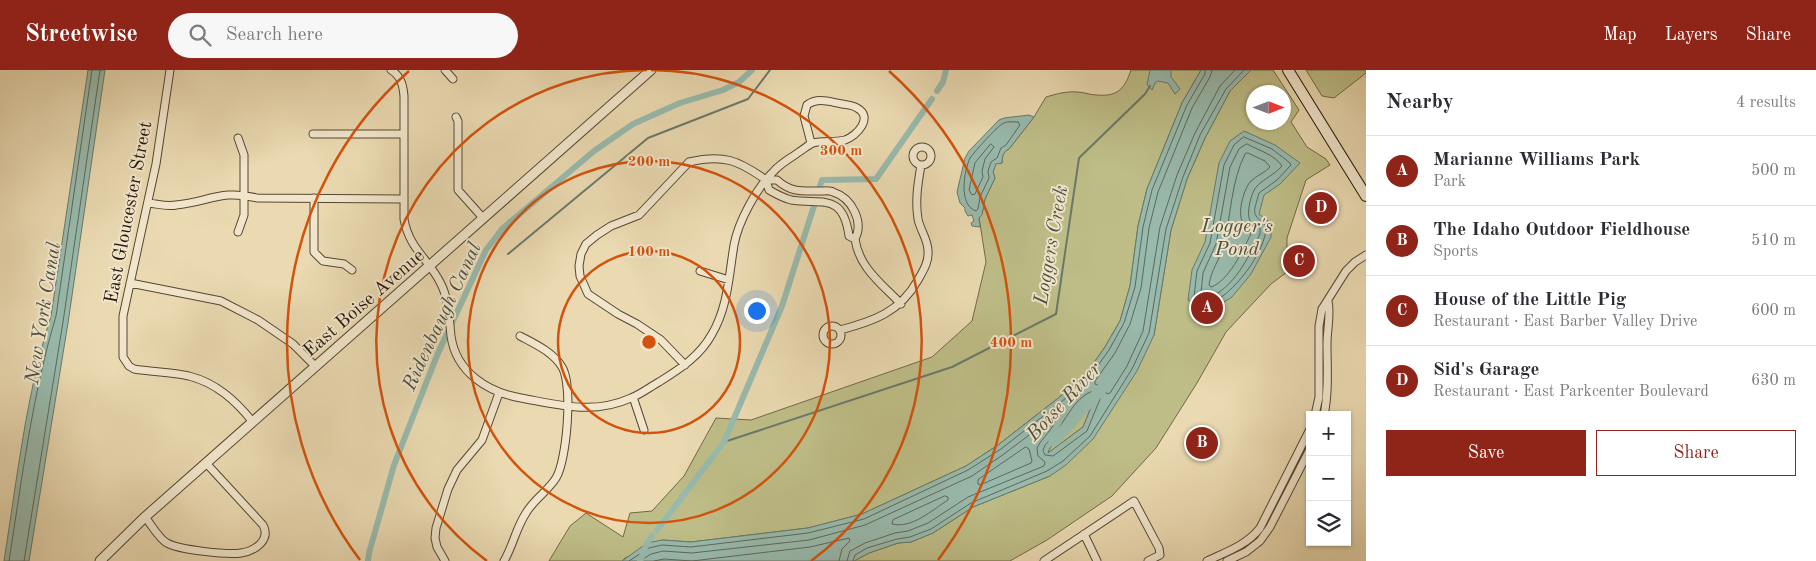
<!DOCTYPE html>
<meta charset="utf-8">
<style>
body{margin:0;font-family:"Old Standard TT",serif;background:#f7f7f7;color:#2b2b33}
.controls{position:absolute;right:15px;bottom:15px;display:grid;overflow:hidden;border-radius:0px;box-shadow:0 1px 4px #0004}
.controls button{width:45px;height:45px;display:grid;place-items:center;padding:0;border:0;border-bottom:1px solid #e1e1e2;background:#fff;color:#2b2b33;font:25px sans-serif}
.compass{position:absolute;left:1246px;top:15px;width:45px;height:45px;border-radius:50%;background:#fff;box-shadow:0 1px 4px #0004;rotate:90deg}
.you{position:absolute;left:756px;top:240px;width:18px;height:18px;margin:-12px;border:4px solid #fff;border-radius:50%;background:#1a73e8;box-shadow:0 0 0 8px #1a73e833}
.badge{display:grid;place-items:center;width:32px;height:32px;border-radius:50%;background:#8f2418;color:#fff;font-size:16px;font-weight:700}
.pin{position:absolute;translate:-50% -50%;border:2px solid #fff;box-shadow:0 1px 5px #0006}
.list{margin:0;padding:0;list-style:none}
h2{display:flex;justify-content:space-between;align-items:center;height:65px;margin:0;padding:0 20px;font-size:21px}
h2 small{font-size:16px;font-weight:400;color:#7c7c81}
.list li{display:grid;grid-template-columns:32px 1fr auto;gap:15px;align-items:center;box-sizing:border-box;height:70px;padding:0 20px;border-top:1px solid #e1e1e2}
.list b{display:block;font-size:19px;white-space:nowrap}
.list p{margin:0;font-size:16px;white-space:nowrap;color:#7c7c81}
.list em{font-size:16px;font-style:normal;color:#7c7c81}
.actions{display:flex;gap:10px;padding:15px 20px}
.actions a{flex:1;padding:11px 0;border:1px solid #8f2418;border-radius:0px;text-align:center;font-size:18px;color:#8f2418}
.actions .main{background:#8f2418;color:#fff}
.icon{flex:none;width:28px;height:28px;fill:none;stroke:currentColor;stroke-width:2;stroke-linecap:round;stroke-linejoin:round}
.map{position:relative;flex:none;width:1366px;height:491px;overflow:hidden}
header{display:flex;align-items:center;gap:30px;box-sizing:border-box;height:70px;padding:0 25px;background:#8f2418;color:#fff}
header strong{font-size:24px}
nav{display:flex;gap:28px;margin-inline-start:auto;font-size:18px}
.search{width:350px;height:45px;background:#f7f7f7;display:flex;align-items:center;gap:12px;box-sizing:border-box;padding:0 18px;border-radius:28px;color:#7c7c81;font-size:19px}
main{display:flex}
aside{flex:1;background:#fff}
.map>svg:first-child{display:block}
.green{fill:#bebd87;stroke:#706a46;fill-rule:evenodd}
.water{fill:#98baad;stroke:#69796a;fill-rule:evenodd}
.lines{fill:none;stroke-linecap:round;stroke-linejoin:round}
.shore{stroke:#5e685a;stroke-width:1}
.stream{stroke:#69796a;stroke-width:2}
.canal{stroke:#98baad;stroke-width:6}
.river{stroke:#98baad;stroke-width:11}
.minor-casing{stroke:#554831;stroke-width:9}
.tertiary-casing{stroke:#554831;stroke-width:11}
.secondary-casing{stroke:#231706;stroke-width:12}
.minor{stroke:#f1e6cc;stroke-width:7}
.tertiary{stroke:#f1e6cc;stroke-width:9}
.secondary{stroke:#f1e6cc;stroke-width:10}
.ring{fill:none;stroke:#d4520b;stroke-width:2.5}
.labels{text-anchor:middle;stroke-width:4;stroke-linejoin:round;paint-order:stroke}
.street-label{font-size:19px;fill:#231706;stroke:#f1e6cc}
.water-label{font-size:20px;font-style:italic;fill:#4c5040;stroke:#f1e6cc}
.centre{fill:#d4520b;stroke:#f1e6cc;stroke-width:2.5}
.ring-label{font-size:15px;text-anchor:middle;font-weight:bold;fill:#d4520b;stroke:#f1e6cc;stroke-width:4;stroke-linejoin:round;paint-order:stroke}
</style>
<header>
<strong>Streetwise</strong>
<div class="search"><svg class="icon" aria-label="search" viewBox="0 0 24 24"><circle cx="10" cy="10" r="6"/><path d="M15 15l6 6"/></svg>Search here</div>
<nav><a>Map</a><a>Layers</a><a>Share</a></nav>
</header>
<main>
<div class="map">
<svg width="1366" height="491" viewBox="0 0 1366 491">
<rect width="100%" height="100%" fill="#ead9b1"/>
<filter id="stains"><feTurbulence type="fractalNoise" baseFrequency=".004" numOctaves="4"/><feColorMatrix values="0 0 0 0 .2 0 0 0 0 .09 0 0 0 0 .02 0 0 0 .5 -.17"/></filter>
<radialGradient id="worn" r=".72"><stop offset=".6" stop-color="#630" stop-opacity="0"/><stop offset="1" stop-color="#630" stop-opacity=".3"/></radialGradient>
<path class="green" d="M1131,0H1201L1182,33L1147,119L1138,156L1130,216L1120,251L1105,277L1085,305L1057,329L998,375L966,396L862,444L808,458L691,472L662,470L625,488L622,491H549L570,456L586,443L623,467L630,443L652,441L684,406L716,348L751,350L932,287L972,251L986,192L979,147L982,144L985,129L995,108L993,102L996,93H1002C1002,86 1003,82 1009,79L1034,47L1046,27C1056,24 1067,21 1077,22C1084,22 1090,25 1097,25C1118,27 1125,18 1131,0Z
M1251,0H1273L1299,40L1291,52L1307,77L1326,89L1330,95L1306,110L1287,168V202L1271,214L1226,262L1197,313L1156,378L1112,426L1047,470L1010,491H854L869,483L898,473L911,472L933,463L973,437L1050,406L1154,265L1171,160L1187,109L1205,68L1230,21ZM1254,22H1284V52H1254Z
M1306,0H1366V3L1334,28L1322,26Z
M1094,325L1095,327L1083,357L1048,383C1049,377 1055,373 1059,368C1070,351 1079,337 1094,325Z"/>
<path class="water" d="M88,0H105L68,253L29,491H4C17,409 26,325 51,246Z
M1150,0H1171V7L1180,19L1175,24L1168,13L1158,11L1155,13L1152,20L1147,15Z
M1201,0H1251L1230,21L1205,68L1187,109L1171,160L1154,265L1137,301L1093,369L1066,395L1050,406L973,437L933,463L911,472L898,473L869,483L854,491H622L647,473L662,470L691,472L808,458L862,444L966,396L998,375L1057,329L1085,305L1105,277L1120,251L1130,216L1138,156L1147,119L1182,33ZM1094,325L1095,328L1083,357L1048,383C1049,377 1054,375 1057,370C1070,354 1076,338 1094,325Z
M1029,45L1034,47L1009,79C1003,82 1002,86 1002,93L996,94L993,102L995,108L985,129L982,145L979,148L980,157L972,156L971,153L974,151L972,145L968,146L965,141V138L960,133L957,122L965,88L969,81L999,50L1004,48Z
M1244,61L1275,75L1300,93L1280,114L1264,125L1259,144L1271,153V167L1251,204L1232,227L1209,241L1188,230L1192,200L1205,172L1219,93L1230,71Z"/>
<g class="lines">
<path class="shore" d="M1212,0L1210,7L1192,38L1158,122L1149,158L1141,218L1130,254L1115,283L1095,311V314L1102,317L1107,324L1110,323L1127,296L1143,261L1160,157L1177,105L1195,63L1220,16L1235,0
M1018,52L1020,55L1006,75L1001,78L997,88L991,92L988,101L989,108L980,127L978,139L976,141C958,135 964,101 970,88C974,82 996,58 1002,54C1006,51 1013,52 1018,52Z
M1244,67L1272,79L1290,93L1291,95L1277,110L1259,123C1254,143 1250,142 1266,156C1267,181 1232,226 1208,235L1194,227L1197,201L1210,173L1224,95L1234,75Z
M991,74L994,77L985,89L982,101L983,107L975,124L972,125L969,120L975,93Z
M1247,74C1258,80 1275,85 1282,96C1274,105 1265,108 1257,116C1251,122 1246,143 1250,151C1253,154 1257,156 1260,158V164C1248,188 1234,218 1208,228L1201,223L1203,203L1216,174L1230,97L1239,79Z
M1248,83L1265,91L1270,97C1265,103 1257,105 1251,111C1244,118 1239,138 1241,148C1243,155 1250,159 1251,164C1242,181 1229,211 1211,217L1209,215C1211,200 1220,189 1224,175C1231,145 1231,112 1245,84Z
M1095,321L1099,323L1100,329L1087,361L1053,386L1045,385C1044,382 1042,381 1044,378C1045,373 1051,370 1054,366C1063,353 1078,322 1095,321Z
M1026,377L1029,379L1032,391L1031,393L980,415L978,414V410Z
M945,426L948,427V430C932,440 912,459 892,454L893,450Z
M9,491C22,409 32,326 56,246L92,0
M24,491L63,252L100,0
M629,491L649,478L662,475L691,477L808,463L864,449L968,400L1001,379L1060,333L1089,308L1109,280L1124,253L1135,217L1143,157L1152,120L1187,35L1205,4V0
M640,491L651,484L663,481L692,483L809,470L865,455L972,406L1004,384L1053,347H1056C1054,360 1042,367 1037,378L1038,386L1045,392L1044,396L968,427L928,453L908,461L895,463L865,473L850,481L847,491
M654,491L664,489L692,491L810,477L849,468L850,471L842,479L839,491
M853,491L855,485L867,478L897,469L910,467L931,459L971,433L1047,401L1063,391L1090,366L1132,299L1149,263L1166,159L1183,107L1200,65L1226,19L1244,0"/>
<path class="stream" d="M508,184L648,68L748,29L770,0
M724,372L952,297L1056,244L1079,88L1145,24L1150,16"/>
<path class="canal" d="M937,21L943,12L946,0
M820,116L822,110L876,109L932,29
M657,460L724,372L782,236L814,136
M368,491L369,483L394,395L438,283L486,180L502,159L594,81L633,54L680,33L723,20L739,12L752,0
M640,491L647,473L652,466"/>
<path class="river" d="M1054,371L1105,315"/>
<g class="minor-casing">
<path id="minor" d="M170,0L156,94L123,246V287L129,296L134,299C152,302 171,302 189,306C216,313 235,330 252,351
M391,0C401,6 403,15 404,26V149C409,179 429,189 441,214C449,230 449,248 451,266C456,302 487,322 521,328C560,335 593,345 631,328C641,324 650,317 659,312C680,299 700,286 712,264C728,237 729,205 734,175C738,152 757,117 774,101C781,93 791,88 799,82C804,79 808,75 813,73C823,70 834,73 845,70C857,66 874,47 857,38C853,35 847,35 842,34C830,32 818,27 807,35L804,46L811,73
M445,0L453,9
M456,47L458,51V120L483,148
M313,64H404
M238,68L244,85V145L238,162
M913 86a9 9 0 1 1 18 0a9 9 0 1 1-18 0Z
M766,110H777C791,123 803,121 821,121C824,121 830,120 833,122C852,128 864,152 855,169L849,166C843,122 822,135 791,130C783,128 776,124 769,120Z
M314,128V182L323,191L344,194L352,200
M149,133C158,134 167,137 176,135C208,132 222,119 257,128L404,129
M855,169C859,198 882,214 901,234
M700,201L729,210
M130,213L221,231L258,250L293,274L315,296
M823 265a9 9 0 1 1 18 0a9 9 0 1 1-18 0Z
M840,260C874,251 900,242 918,210C923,201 929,192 928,181C928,169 920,160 918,149C915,130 918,113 921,95
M685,295L661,270L637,254L618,244L588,224L580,206L579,196L581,184L586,174L597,165L611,156L639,145L689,92C723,84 738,90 766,110
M633,327L644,360
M1315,345L1319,327V256L1322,239L1346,201L1355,192L1366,185
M1324,345C1329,322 1327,297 1327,274C1327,259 1331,245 1328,231
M145,447C151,454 159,469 167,473C179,480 228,485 241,483C255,481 271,470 263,455L206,393
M1084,464L1097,491
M445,491L437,477L435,468L436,458L448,419L457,400L482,370L499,323
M504,491C513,476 516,458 526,443C534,429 548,421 556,408C567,390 573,315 562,297C553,282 535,274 520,266
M1044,491L1134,431L1159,478L1160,485L1148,491
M1207,491C1226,482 1247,475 1260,458L1310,359
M1227,491L1246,482L1260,471L1270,457L1310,379"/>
</g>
<g class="tertiary-casing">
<path id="tertiary" d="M100,491L145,447L651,0"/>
</g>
<g class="secondary-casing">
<path id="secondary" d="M1288,0L1366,126"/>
</g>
<use href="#minor" class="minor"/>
<use href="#tertiary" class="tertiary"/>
<use href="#secondary" class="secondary"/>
</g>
<g class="ring">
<circle cx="649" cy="272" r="91"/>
<circle cx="649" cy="272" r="181"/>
<path d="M487 491A272 272 0 0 1 647 0M651 0A272 272 0 0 1 811 491"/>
<path d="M360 490A362 362 0 0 1 409 1M889 1A362 362 0 0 1 938 490"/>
</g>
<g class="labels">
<g class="street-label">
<text transform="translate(127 142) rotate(-79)" y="7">East Gloucester Street</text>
<text transform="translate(363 232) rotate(-41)" y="7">East Boise Avenue</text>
</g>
<g class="water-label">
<text x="1237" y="162">Logger's<tspan x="1237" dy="23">Pond</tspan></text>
<text transform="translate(1050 175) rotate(-80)" y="7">Loggers Creek</text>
<text transform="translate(42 243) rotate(-81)" y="7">New York Canal</text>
<text transform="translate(441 246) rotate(-65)" y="7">Ridenbaugh Canal</text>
<text transform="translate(1063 331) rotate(-47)" y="7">Boise River</text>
</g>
</g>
<circle cx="649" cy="272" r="8" class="centre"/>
<g class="ring-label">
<text x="841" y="85">300 m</text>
<text x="649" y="96">200 m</text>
<text x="649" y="186">100 m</text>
<text x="1011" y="277">400 m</text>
</g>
<rect width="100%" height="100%" filter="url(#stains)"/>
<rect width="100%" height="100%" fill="url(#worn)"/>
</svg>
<div class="controls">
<button>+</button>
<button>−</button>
<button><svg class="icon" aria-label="layers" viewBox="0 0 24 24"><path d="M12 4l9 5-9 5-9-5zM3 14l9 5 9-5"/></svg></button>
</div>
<svg class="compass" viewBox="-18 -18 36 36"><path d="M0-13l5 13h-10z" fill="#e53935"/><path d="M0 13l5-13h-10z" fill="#7c7c81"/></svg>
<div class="you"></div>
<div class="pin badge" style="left:1207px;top:238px">A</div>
<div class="pin badge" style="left:1202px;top:373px">B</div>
<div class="pin badge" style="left:1299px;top:191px">C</div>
<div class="pin badge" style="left:1321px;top:138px">D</div>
</div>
<aside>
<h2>Nearby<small>4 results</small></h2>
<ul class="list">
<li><span class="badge">A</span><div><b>Marianne Williams Park</b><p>Park</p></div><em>500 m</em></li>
<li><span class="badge">B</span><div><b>The Idaho Outdoor Fieldhouse</b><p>Sports</p></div><em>510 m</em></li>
<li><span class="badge">C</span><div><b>House of the Little Pig</b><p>Restaurant · East Barber Valley Drive</p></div><em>600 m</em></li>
<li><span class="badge">D</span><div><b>Sid's Garage</b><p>Restaurant · East Parkcenter Boulevard</p></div><em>630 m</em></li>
</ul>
<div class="actions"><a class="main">Save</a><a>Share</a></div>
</aside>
</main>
